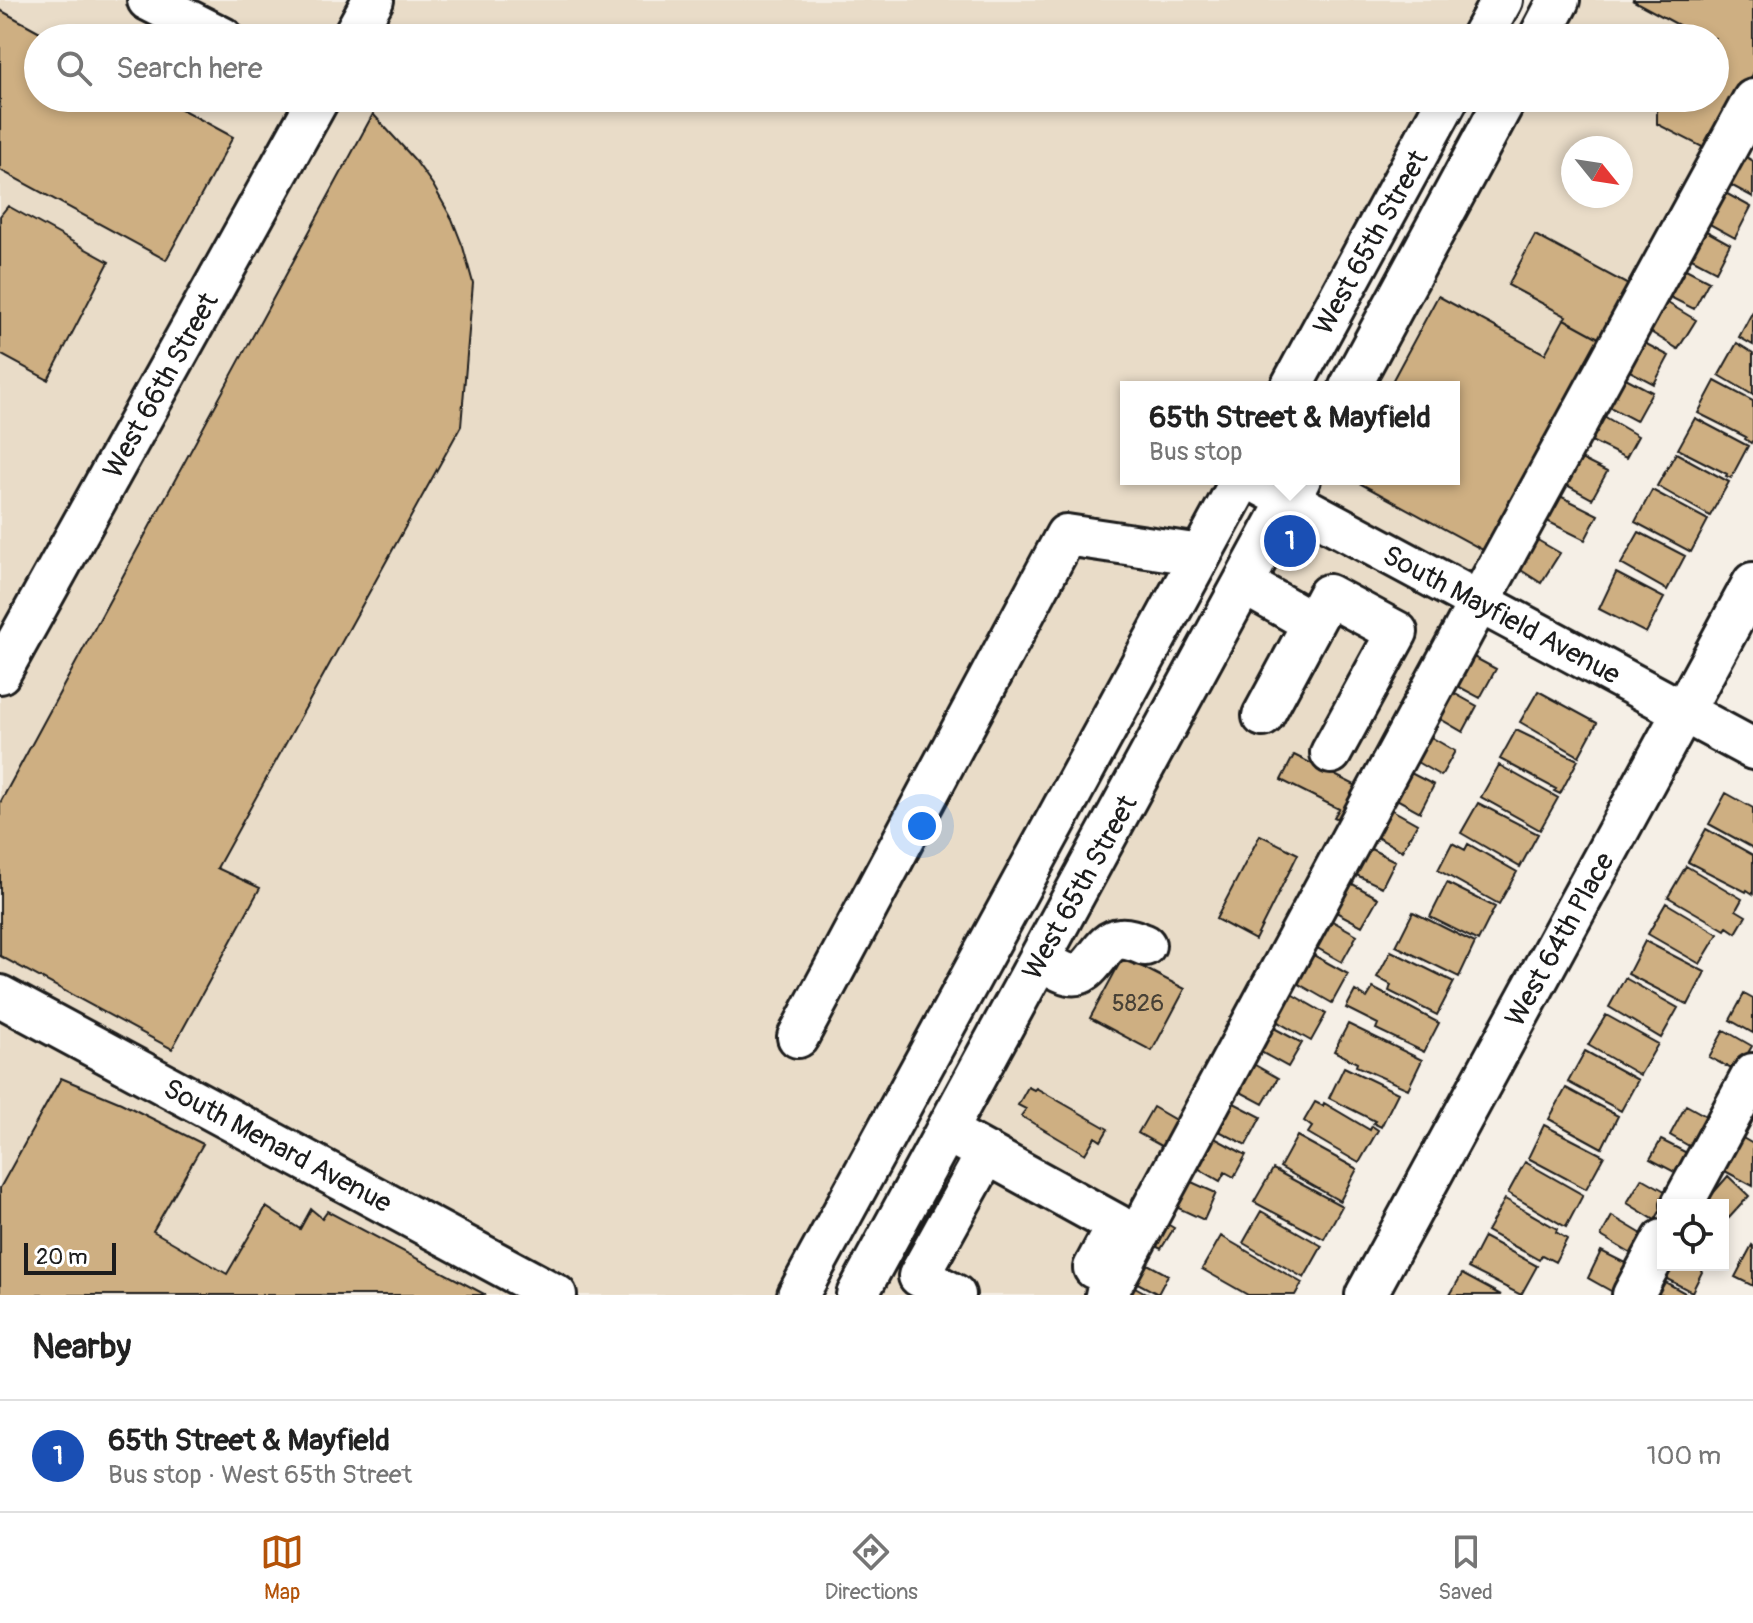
<!DOCTYPE html>
<meta charset="utf-8">
<style>
body{margin:0;font-family:Pangolin,sans-serif;background:#f2f2f2;color:#222}
.controls{position:absolute;right:24px;bottom:24px;display:grid;overflow:hidden;border-radius:0px;box-shadow:0 4px 12px #0003}
.controls button{width:72px;height:72px;display:grid;place-items:center;padding:0;border:0;border-bottom:2px solid #e0e0e0;background:#fff;color:#222;font:40px sans-serif}
.compass{position:absolute;left:1561px;top:136px;width:72px;height:72px;border-radius:50%;background:#fff;box-shadow:0 4px 12px #0003;rotate:120deg}
.scale{position:absolute;left:24px;bottom:20px;width:92px;box-sizing:border-box;padding-left:8px;border:4px solid #1c1c1c;border-top:0;font-size:22px;line-height:28px;white-space:nowrap;color:#1c1c1c;-webkit-text-stroke:6px #fff;paint-order:stroke}
.you{position:absolute;left:922px;top:826px;width:28px;height:28px;margin:-20px;border:6px solid #fff;border-radius:50%;background:#1a73e8;box-shadow:0 0 0 12px #1a73e833}
.badge{display:grid;place-items:center;width:52px;height:52px;border-radius:50%;background:#b45309;color:#fff;font-size:26px;font-weight:700}
.pin{position:absolute;translate:-50% -50%;border:4px solid #fff;box-shadow:0 2px 8px #0006}
.popup{position:absolute;left:1120px;top:381px;width:340px;height:104px;box-sizing:border-box;display:grid;place-content:center;border-radius:0px;background:#fff;filter:drop-shadow(0 2px 6px #0005);font-size:26px;white-space:nowrap;color:#767676}
.popup b{font-size:30px;color:#222}
.popup::after{content:'';position:absolute;left:50%;top:100%;margin-left:-16px;border:16px solid transparent;border-top-color:#fff}
.list{margin:0;padding:0;list-style:none}
h2{display:flex;justify-content:space-between;align-items:center;height:104px;margin:0;padding:0 32px;font-size:34px}
h2 small{font-size:26px;font-weight:400;color:#767676}
.list li{display:grid;grid-template-columns:52px 1fr auto;gap:24px;align-items:center;box-sizing:border-box;height:112px;padding:0 32px;border-top:2px solid #e0e0e0}
.list b{display:block;font-size:30px;white-space:nowrap}
.list p{margin:0;font-size:26px;white-space:nowrap;color:#767676}
.list em{font-size:26px;font-style:normal;color:#767676}
.icon{flex:none;width:44px;height:44px;fill:none;stroke:currentColor;stroke-width:2;stroke-linecap:round;stroke-linejoin:round}
.map{position:relative;flex:none;width:1753px;height:1295px;overflow:hidden}
.search{position:absolute;background:#fff;box-shadow:0 4px 12px #0003;left:24px;right:24px;top:24px;height:88px;display:flex;align-items:center;gap:20px;box-sizing:border-box;padding:0 28px;border-radius:44px;color:#767676;font-size:30px}
.sheet{height:216px;background:#fff}
nav{display:flex;justify-content:space-around;align-items:center;box-sizing:border-box;height:112px;border-top:2px solid #e0e0e0;background:#fff;font-size:22px;color:#767676}
nav a{display:grid;justify-items:center;gap:4px}
nav .on{color:#b45309}
.map>svg:first-child{display:block}
.built{fill:#e9dcc8;fill-rule:evenodd}
.building{fill:#ceaf82;stroke:#1c1c1c;stroke-width:2}
.lines{fill:none;stroke-linecap:round;stroke-linejoin:round}
.minor-casing{stroke:#1c1c1c;stroke-width:46}
.minor{stroke:#fff;stroke-width:40}
.labels{text-anchor:middle;stroke-width:6;stroke-linejoin:round;paint-order:stroke}
.number-label{font-size:24px;fill:#484136}
.street-label{font-size:28px;fill:#1c1c1c;stroke:#fff}
</style>
<div class="map">
<svg width="1753" height="1295" viewBox="0 0 1753 1295">
<rect width="100%" height="100%" fill="#f5efe6"/>
<filter id="ink" filterUnits="userSpaceOnUse"><feTurbulence type="fractalNoise" baseFrequency=".0125" numOctaves="2"/><feDisplacementMap in="SourceGraphic" scale="16" xChannelSelector="R" yChannelSelector="G"/><feConvolveMatrix kernelMatrix="1 2 1 2 8 2 1 2 1" color-interpolation-filters="sRGB"/></filter>
<g filter="url(#ink)">
<path class="built" d="M0,0H1500L1480,38H38V98H1448L1292,387H1126V479H1242L803,1295H0Z
M1581,0H1753V116L1497,589L1316,488L1321,479H1454V387H1371L1528,98H1715V38H1560ZM1573,148H1621V196H1573Z
M1293,527L1477,625L1114,1295H877Z"/>
<path class="building" d="M1632,0H1753V74L1712,152L1657,124V98H1715V38H1679L1684,28Z
M0,10L51,38H38V98H161L233,137L166,260L0,170Z
M373,114L414,159L433,185L452,219L463,247L473,283L461,426L217,868L260,888L172,1049L0,956V803Z
M1743,155L1753,161V197L1727,183Z
M1720,190L1751,207L1735,238L1704,221Z
M8,206L109,262L48,380L0,354V216Z
M1701,228L1730,244L1716,271L1686,255Z
M1535,235L1634,288L1606,342L1564,319L1566,316L1508,285Z
M1678,265L1709,281L1694,309L1664,294Z
M1438,296L1545,354L1564,319L1606,342L1492,555L1352,479H1454V387H1389Z
M1666,302L1696,320L1678,349L1649,331Z
M1753,311V345L1739,337Z
M1639,340L1669,356L1654,384L1624,368Z
M1737,343L1753,353V395L1719,375Z
M1620,375L1652,392L1636,421L1604,404Z
M1715,381L1753,401V440L1751,443L1745,439L1746,437L1698,413Z
M1602,415L1638,436L1626,458L1589,440Z
M1695,418L1748,446L1731,478L1726,476L1727,474L1678,449Z
M1676,453L1729,482L1710,516L1657,486Z
M1577,457L1607,472L1592,499L1563,483Z
M1652,490L1708,520L1691,552L1635,522Z
M1558,495L1598,515L1585,540L1545,520Z
M1639,532L1685,556L1667,590L1621,564Z
M1534,538L1560,553L1541,583L1516,567Z
M1616,573L1664,598L1646,633L1599,609Z
M1468,654L1496,669L1480,698L1452,683Z
M1450,691L1477,706L1463,732L1437,717Z
M1538,691L1597,723L1579,756L1520,722Z
M1516,730L1578,760L1560,794L1554,791L1556,789L1500,759Z
M1424,733L1455,751L1441,776L1410,758Z
M1294,755L1361,788L1345,822L1334,817L1339,809L1281,780Z
M1499,765L1558,798L1540,830L1481,797Z
M1405,770L1434,785L1420,812L1391,796Z
M1726,793L1753,808V848L1709,824Z
M1478,803L1538,834L1520,867L1461,833Z
M1387,807L1417,824L1402,851L1373,835Z
M1706,829L1753,855V894L1747,890L1746,892L1688,862Z
M1260,835L1298,854L1255,940L1216,919Z
M1452,843L1465,850L1468,844L1517,872L1499,904L1438,870Z
M1365,846L1395,861L1382,887L1352,873Z
M1686,866L1742,899L1736,910L1746,916L1736,933L1727,927L1725,930L1668,897Z
M1349,882L1378,898L1362,926L1334,911Z
M1447,883L1495,907L1478,941L1430,917Z
M1666,903L1718,934L1700,964L1648,934Z
M1413,912L1475,943L1459,977L1396,946Z
M1327,918L1357,935L1342,962L1312,945Z
M1645,941L1705,972L1688,1005L1628,974Z
M1391,951L1454,982L1437,1015L1389,991L1391,985L1377,977Z
M1308,952L1348,974L1332,1003L1292,980Z
M1123,957L1185,989L1152,1051L1090,1018Z
M1625,978L1678,1008L1661,1038L1609,1007Z
M1373,988L1439,1023L1424,1052L1376,1029L1378,1024L1346,1008L1355,991L1367,998Z
M1286,991L1326,1014L1311,1041L1271,1018Z
M1744,994L1753,999V1033L1730,1020Z
M1606,1015L1658,1044L1640,1075L1588,1045Z
M1348,1024L1422,1060L1408,1089L1356,1066L1357,1063L1334,1051Z
M1272,1027L1302,1043L1288,1067L1259,1051Z
M1724,1030L1752,1046L1737,1072L1709,1057Z
M1585,1051L1638,1080L1621,1111L1568,1082Z
M1248,1061L1278,1078L1263,1104L1233,1088Z
M1344,1067L1398,1093L1381,1127L1373,1123L1375,1121L1329,1098Z
M61,1078L121,1103L203,1144L153,1231L227,1274L266,1207L300,1229L311,1209L322,1218L327,1211L486,1295H0V1188Z
M1028,1087L1034,1090L1036,1088L1108,1129L1101,1141L1095,1137L1085,1154L1021,1116L1026,1109L1018,1105Z
M1566,1088L1618,1116L1602,1148L1549,1119Z
M1232,1102L1261,1117L1246,1145L1217,1130Z
M1315,1102L1323,1106L1324,1103L1370,1130L1372,1126L1378,1130L1359,1163L1308,1133L1312,1127L1304,1121Z
M1686,1105L1713,1120L1696,1150L1670,1135Z
M1153,1107L1177,1121L1163,1147L1138,1133Z
M1544,1125L1604,1156L1586,1189L1528,1158Z
M1207,1134L1246,1155L1234,1177L1225,1172L1220,1181L1191,1164Z
M1297,1136L1357,1169L1340,1201L1280,1167Z
M1741,1137L1753,1144V1186L1723,1170Z
M1661,1140L1691,1155L1680,1175L1650,1159Z
M1525,1162L1583,1195L1566,1227L1508,1193Z
M1273,1169L1342,1206L1324,1239L1254,1202Z
M1728,1176L1749,1196L1729,1218L1723,1212V1205H1715L1708,1199Z
M1642,1178L1670,1194L1655,1220L1627,1203Z
M1187,1180L1216,1193L1204,1220L1174,1206Z
M1505,1199L1557,1229L1556,1232L1567,1239L1555,1262L1542,1255L1539,1260L1487,1231Z
M1261,1211L1322,1246L1304,1278L1243,1243Z
M1612,1216L1647,1237L1635,1256L1601,1236Z
M1162,1221L1174,1228L1161,1249L1150,1243Z
M1221,1236L1302,1283L1295,1295H1248L1202,1269Z
M1484,1237L1537,1266L1521,1295L1468,1268Z
M1752,1245L1753,1246V1286L1735,1277Z
M1601,1251L1633,1267L1618,1295L1588,1278Z
M1140,1260L1168,1275L1158,1294L1130,1279Z
M1672,1265L1705,1266L1692,1292L1665,1278Z
M1462,1274L1501,1295H1450Z
M1658,1278L1687,1294L1686,1295H1649Z
M1128,1283L1149,1295H1121Z"/>
<g class="lines">
<g class="minor-casing">
<path id="minor" d="M148,0L223,38
M352,38L373,0
M1481,38L1502,0
M1539,38L1559,0
M1291,387L1448,98
M1350,387L1506,98
M1265,487L1753,749
M1244,584L1313,623
M0,673L319,98
M1263,716L1328,595L1397,632L1331,753
M1040,959C1048,963 1059,972 1069,974C1093,979 1099,940 1120,939C1128,938 1137,942 1145,945
M0,996L556,1295
M798,1037L1066,535L1187,553L1199,558
M946,1131L1117,1225L1094,1268
M1682,1205L1753,1074
M798,1295L1242,479
M857,1295L1300,479
M955,1295L919,1276L987,1153
M1106,1295L1479,602L1753,100
M1366,1295L1753,583
M1633,1295L1663,1240"/>
</g>
<use href="#minor" class="minor"/>
</g>
</g>
<g class="labels">
<g class="number-label">
<text x="1138" y="1011">5826</text>
</g>
<g class="street-label">
<text transform="translate(1370 242) rotate(-61)" y="10">West 65th Street</text>
<text transform="translate(160 385) rotate(-61)" y="10">West 66th Street</text>
<text transform="translate(1502 614) rotate(28)" y="10">South Mayfield Avenue</text>
<text transform="translate(1079 887) rotate(-61)" y="10">West 65th Street</text>
<text transform="translate(1559 939) rotate(-61)" y="10">West 64th Place</text>
<text transform="translate(278 1145) rotate(28)" y="10">South Menard Avenue</text>
</g>
</g>
</svg>
<div class="controls">
<button><svg class="icon" aria-label="locate" viewBox="0 0 24 24"><circle cx="12" cy="12" r="6"/><path d="M12 2v4M12 18v4M2 12h4M18 12h4"/></svg></button>
</div>
<svg class="compass" viewBox="-18 -18 36 36"><path d="M0-13l5 13h-10z" fill="#e53935"/><path d="M0 13l5-13h-10z" fill="#767676"/></svg>
<div class="scale">20 m</div>
<div class="you"></div>
<div class="pin badge" style="left:1290px;top:541px;background:#1a4fb4">1</div>
<div class="popup"><b>65th Street &amp; Mayfield</b>Bus stop</div>
<div class="search"><svg class="icon" aria-label="search" viewBox="0 0 24 24"><circle cx="10" cy="10" r="6"/><path d="M15 15l6 6"/></svg>Search here</div>
</div>
<section class="sheet">
<h2>Nearby<small></small></h2>
<ul class="list">
<li><span class="badge" style="background:#1a4fb4">1</span><div><b>65th Street &amp; Mayfield</b><p>Bus stop · West 65th Street</p></div><em>100 m</em></li>
</ul>
</section>
<nav>
<a class="on"><svg class="icon" aria-label="map" viewBox="0 0 24 24"><path d="M3 6l6-2 6 2 6-2v14l-6 2-6-2-6 2zM9 4v14M15 6v14"/></svg>Map</a>
<a><svg class="icon" aria-label="directions" viewBox="0 0 24 24"><path d="M12 3l9 9-9 9-9-9zM9 14v-3h6M13 9l2 2-2 2"/></svg>Directions</a>
<a><svg class="icon" aria-label="saved" viewBox="0 0 24 24"><path d="M7 4h10v16l-5-4-5 4z"/></svg>Saved</a>
</nav>
